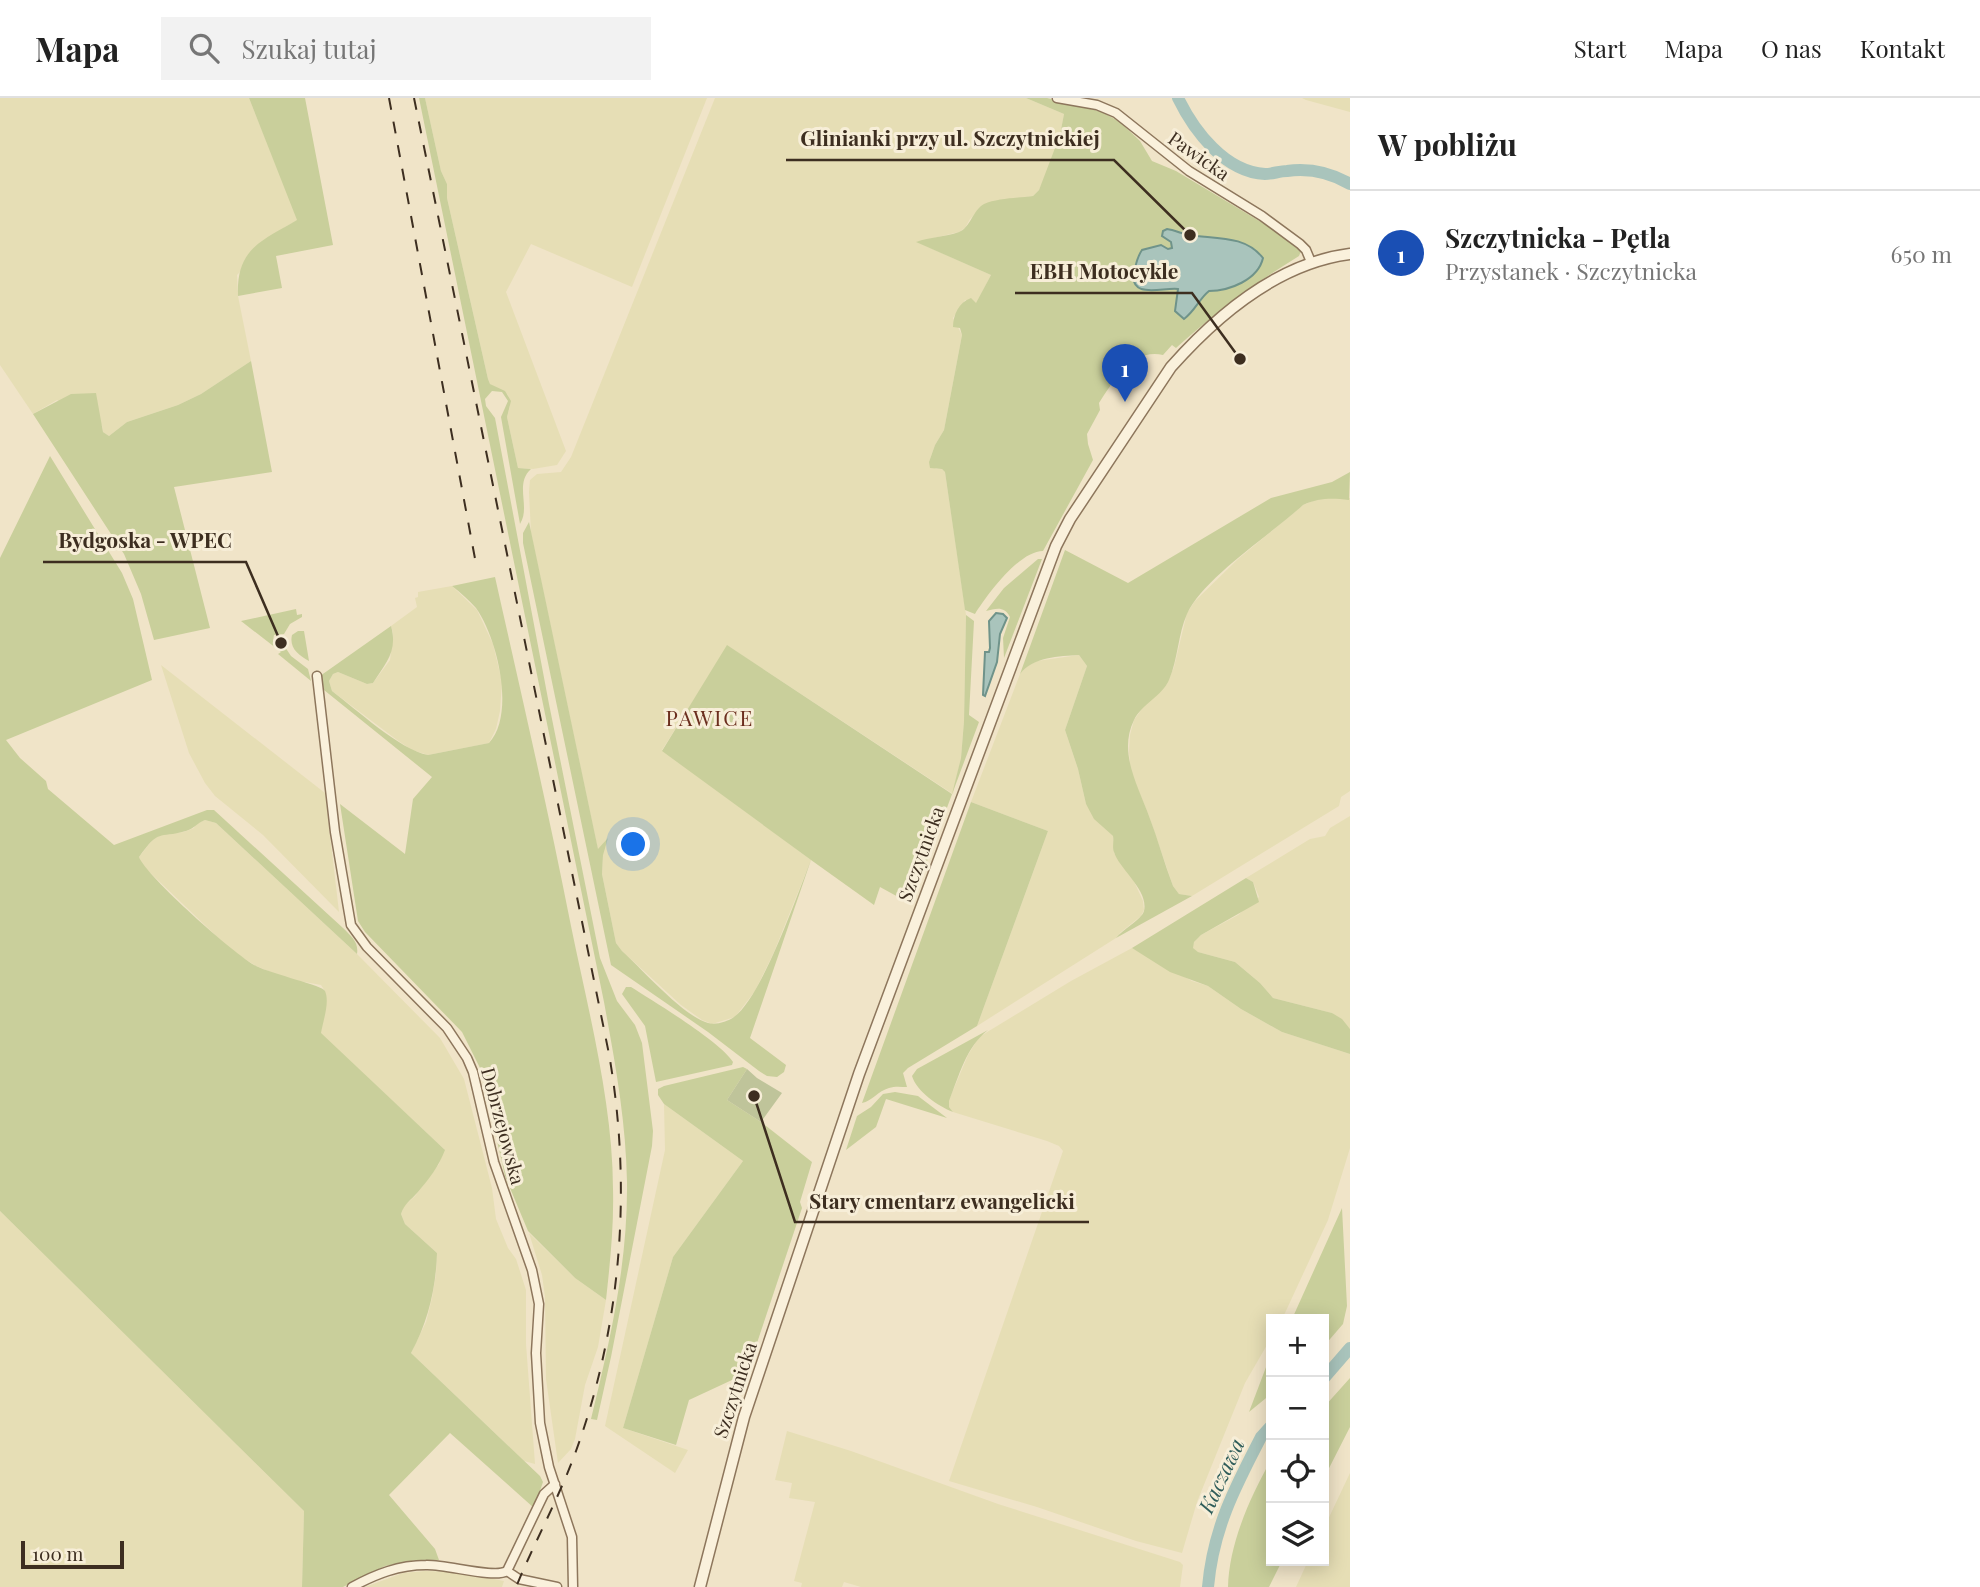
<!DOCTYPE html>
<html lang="pl">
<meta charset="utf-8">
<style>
body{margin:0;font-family:"Playfair Display",serif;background:#f2f2f2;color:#222}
.controls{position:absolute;right:21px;bottom:21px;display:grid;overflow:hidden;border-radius:0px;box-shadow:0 4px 18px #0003}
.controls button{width:63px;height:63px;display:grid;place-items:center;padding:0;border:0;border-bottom:2px solid #e0e0e0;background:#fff;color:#222;font:35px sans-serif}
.scale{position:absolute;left:21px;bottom:18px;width:103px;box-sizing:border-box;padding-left:7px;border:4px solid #3d2e20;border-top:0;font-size:19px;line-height:24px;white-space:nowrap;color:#3d2e20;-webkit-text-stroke:5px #f7eed8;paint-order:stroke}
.you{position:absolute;left:634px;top:747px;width:24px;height:24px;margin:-18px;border:5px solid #fff;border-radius:50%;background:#1a73e8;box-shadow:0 0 0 10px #1a73e833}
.badge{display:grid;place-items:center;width:46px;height:46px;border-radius:50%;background:#9e2a2b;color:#fff;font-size:23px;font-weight:700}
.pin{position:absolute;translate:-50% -58px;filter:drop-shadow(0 2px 4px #0008)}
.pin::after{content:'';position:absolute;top:37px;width:24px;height:21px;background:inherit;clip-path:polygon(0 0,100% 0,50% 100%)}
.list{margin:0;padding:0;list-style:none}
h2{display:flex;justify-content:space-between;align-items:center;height:91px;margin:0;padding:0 28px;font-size:30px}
h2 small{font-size:23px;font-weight:400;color:#767676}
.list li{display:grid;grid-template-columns:46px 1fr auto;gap:21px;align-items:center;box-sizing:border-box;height:126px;padding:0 28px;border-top:2px solid #e0e0e0}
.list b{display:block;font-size:26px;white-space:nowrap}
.list p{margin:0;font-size:23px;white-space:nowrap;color:#767676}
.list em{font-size:23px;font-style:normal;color:#767676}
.icon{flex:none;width:38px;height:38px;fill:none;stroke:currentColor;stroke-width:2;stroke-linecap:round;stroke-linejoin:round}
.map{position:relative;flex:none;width:1350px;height:1489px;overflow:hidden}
header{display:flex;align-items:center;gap:42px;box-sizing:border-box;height:98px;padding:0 35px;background:#fff;border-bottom:2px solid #e0e0e0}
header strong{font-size:33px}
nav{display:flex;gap:38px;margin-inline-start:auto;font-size:24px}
.search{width:490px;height:63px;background:#f2f2f2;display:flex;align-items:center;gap:18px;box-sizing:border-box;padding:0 24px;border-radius:0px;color:#767676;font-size:26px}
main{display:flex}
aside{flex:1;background:#fff}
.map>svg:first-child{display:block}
.farmland{fill:#e6deb5}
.green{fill:#c9cf9b}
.cemetery{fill:#bfc49a}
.water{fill:#a9c4bc;stroke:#6f938a;stroke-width:2}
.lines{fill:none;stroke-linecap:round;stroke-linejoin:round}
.river{stroke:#a9c4bc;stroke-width:12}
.minor-casing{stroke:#8d765c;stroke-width:11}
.tertiary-casing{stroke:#8d765c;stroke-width:13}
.minor{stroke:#faf1dc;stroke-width:8}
.tertiary{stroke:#faf1dc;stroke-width:10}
.rail{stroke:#3d2e20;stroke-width:2;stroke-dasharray:12 12;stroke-linecap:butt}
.labels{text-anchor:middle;stroke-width:6;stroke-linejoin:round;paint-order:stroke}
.street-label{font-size:19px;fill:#3d2e20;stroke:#f7eed8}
.neighbourhood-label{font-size:21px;letter-spacing:2px;fill:#6b2e1e;stroke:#f7eed8}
.water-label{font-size:21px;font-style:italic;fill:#2f5d5a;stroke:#f7eed8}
.leader{fill:none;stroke:#3d2e20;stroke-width:2.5}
.callout-dot{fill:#3d2e20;stroke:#f7eed8;stroke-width:2.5}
.callout-label{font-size:21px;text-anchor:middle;font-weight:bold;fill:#3d2e20;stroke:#f7eed8;stroke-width:6;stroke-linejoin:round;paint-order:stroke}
</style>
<header>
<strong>Mapa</strong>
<div class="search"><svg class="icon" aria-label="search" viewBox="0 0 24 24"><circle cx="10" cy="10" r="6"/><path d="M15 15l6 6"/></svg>Szukaj tutaj</div>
<nav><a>Start</a><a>Mapa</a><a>O nas</a><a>Kontakt</a></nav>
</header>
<main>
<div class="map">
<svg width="1350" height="1489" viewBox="0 0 1350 1489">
<rect width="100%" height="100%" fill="#f0e4c8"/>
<path class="farmland" d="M0,0H249L298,122L285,129L237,177L238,198L251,263L201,296L178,307L127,324L109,338L103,334L102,327L57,302L33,316L0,267Z
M425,0H707L632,189L531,146L506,194L566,353L557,367L533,371L518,370L507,319L510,308L508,297L490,286L488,281L447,100V86L441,73Z
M715,0H1026L1064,16L1060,37L1050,68L1039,92L1033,98L985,106L970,121L965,130L959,134L917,144L991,177L976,206L965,202L953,220L962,237L944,332L935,347L929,364L936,371H942L945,374L966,517L964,623L961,660L953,696L728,548L662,652L811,762L774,854L755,893L735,919L712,926L702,922L681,907L622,853L616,845L602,776L603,757L598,752L531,435L529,394L530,382L537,376L561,374L571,359Z
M1302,0H1350V14L1306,2Z
M1332,399L1350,400V693L1341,699L1339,708L1192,798L1179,796L1173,788L1149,718L1131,675L1129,654L1130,637L1134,622L1144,608L1167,586L1174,569L1187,515L1195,503L1238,461L1303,407L1315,402Z
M452,488L477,512L493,546L502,584L500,613L496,631L489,645L428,657L412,652L397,642L332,593L329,583L333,576L338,574L367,586L373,585L390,562L393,535L391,528L417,509L415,500L418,499V494Z
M1079,557L1087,568L1065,632L1078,671L1086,706L1101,727L1113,738L1114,755L1132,779L1143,803L1144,812L1141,818L1121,834L1116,840L977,928L1048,733L971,704L1020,576L1024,570L1037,563Z
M161,567L325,695L339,814L263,737L215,698L205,685L189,655Z
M1350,718V931L1332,915L1273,900L1260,885L1235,864L1198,854L1192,850L1194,844L1201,837L1238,817L1259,799L1253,784L1246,780L1310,741L1325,738L1330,730Z
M205,722L216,725L357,856L440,940L464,981L492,1090L496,1121L508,1150L516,1161L526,1192V1246L535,1366L524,1363L411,1255L426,1224L432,1200L436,1176L437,1155L405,1126L401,1116L403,1109L415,1098L439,1066L444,1051L320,935L326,906L325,893L321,887L288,881L256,868L232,853L141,766L139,759L153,741L162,736L184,734L194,730L196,725Z
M1132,850L1192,883L1208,888L1241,911L1282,934L1350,956V1050L1328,1122L1285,1215L1282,1221H1271V1240L1245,1285L1197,1404L1182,1455L1136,1443L1037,1409L949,1383L1063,1053L1059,1048L1047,1043L953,1014L949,1009V1002L968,957L979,939L1071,883Z
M664,1006L743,1063L673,1159L623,1330L688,1352L675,1375L605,1328L665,1052Z
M0,1113L304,1413L302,1489H0Z
M529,1135L575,1180L606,1202L598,1249L585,1287L575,1341L571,1351L558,1365L546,1281L545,1199L542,1177Z
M787,1333L851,1353L998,1406L1180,1464L1183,1467L1180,1489H861L844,1484L842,1489H801L802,1485L794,1483L815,1404L789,1400L792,1385L775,1382Z
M1350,1375V1489H1296L1308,1463H1324V1430Z
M425,1473L458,1474L504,1483L502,1489H365L403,1475Z"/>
<path class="green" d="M249,0H305L333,147L276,158L282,190L238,198C236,150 262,143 297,122Z
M419,0H425L441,73L447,86V100L488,281L490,286L505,293L511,303L507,319L518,370L531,371C514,386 531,409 520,426L501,319L508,303L502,294L492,293L485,301L486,308L495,320L549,606L600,860L617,903L635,927L642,945L653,1033L652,1048L611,1259L597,1322L591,1321C610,1243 628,1165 627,1084C626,1023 615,964 604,904Z
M1026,0H1047L1064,4L1102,14L1120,24L1140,43L1152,63L1176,73L1271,130L1301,153L1299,158C1255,185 1215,215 1176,250L1172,247L1163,257C1132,250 1113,284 1099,305L1100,312L1087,336L1088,346L1093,362L1043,453C1019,453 987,497 975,516L965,512L945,374L942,371L930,370L929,364L935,347L944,332L962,237L960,230L953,229C953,217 959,204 971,200L976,205L991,177L916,144C930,139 945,139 959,134C970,130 973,112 984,106C998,100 1019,100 1033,98L1039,92L1060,37L1064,16Z
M251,263L272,374L174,389L210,530L154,542L141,496L124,456L33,316L71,296L96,295L103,334L109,338L127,324L178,307L201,296Z
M50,358L122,475L133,501L152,582L6,642L20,660L46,683L48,691L114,747L207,712H214L343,830C351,838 359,844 357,856L216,725L205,722C197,725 195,730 186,733C157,741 160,730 139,759C146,778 235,857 256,868C272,876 324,888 325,893C330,904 323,923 321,935L445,1052C439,1068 429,1081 418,1094C411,1102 404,1106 401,1116L405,1126L437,1155C436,1190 428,1224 411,1255L540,1378L543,1384L534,1410L450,1335L389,1397L435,1451L439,1462H416L385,1468L343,1489H302L304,1413L0,1113V460Z
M1350,374L1349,402C1331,400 1319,400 1303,407C1273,435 1203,480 1187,516C1178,536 1178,561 1169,582C1162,598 1142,606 1134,622C1118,654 1138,688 1149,718C1158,741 1164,765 1173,788L1179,796L1192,798L1116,840C1122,832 1142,821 1144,813C1149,792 1119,771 1114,754C1112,749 1114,743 1113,738L1094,721L1086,706L1078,671L1065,632L1087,568L1079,557C1059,558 1033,559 1020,576L1065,452L1128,485L1271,400L1332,384Z
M529,424L598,751L608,740L603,757L602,776L616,845L622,853C643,872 683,918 708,925C716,927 727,924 734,919C762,899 797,797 811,762L662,653L727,547L952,696L961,660L964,623L966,517L974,523L969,617L979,624L911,806L880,789L874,807L811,762L750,940L786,967L784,974L777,979L767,978L759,973L708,934L611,867L523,445V435Z
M1038,461H1042L1004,560L1003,540L1010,519C1004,507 995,511 986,513L1004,490Z
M495,479C521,595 548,711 571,828C588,911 613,1006 613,1091C614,1128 610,1165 606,1202L575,1180L528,1133L505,1078L481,972L462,934L365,834L358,823L340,706L405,756L413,701L432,679L324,592L320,578L391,528C398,553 386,565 373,585L367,586L338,574L333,576L329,583L332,593C356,611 400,652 428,657L489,645C516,616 497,539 476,510C469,502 461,495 452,488Z
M296,511L297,517L302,516V519L290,526L284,536L274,537L273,543L276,546H283L291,558L308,571L311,583L278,556L281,554L241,523Z
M298,533H304L309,563C298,557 289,550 292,537Z
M971,704L1048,733L977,928L908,970L903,975L907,989C901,989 895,988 889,990C878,993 872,1003 862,1005Z
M1246,780L1253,784L1259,804L1201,837L1194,844L1193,850L1198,854L1235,864L1260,885L1273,900L1332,915L1342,921L1350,931V956L1282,934L1241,911L1208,888L1170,874L1132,850Z
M626,889H631C653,903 721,944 733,964L732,967L656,984L645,928L622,896Z
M988,932C966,949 959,978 949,1003V1009L953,1014C938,1008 917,994 912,978L917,971Z
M743,969L747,971L727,1002L761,1024L812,1064L800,1104L802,1110L747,1275L689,1302L676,1347L623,1330L673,1159L743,1063L664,1006L658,997V991L664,988Z
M895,994L918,998L947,1020L886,1001L876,1029L846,1052L857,1018L871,1009L883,996Z
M1342,1110L1347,1208L1343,1226L1324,1248V1221H1292Z
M1271,1256V1296L1249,1314Z
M1350,1280V1329L1324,1380V1309Z
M1271,1362V1463H1282L1269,1489H1228C1229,1446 1250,1399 1271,1362Z"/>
<path class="cemetery" d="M747,971L757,980L782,995L761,1024L727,1002Z"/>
<path class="water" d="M1167,131C1175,132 1182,136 1189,137C1216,141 1245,137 1263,160C1258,182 1229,193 1209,193C1199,201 1195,213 1184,221L1175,213L1178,191C1163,189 1129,202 1134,174C1136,166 1137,159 1142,152L1161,147L1168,151L1172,150L1171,144L1162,138L1163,133Z
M996,515L1003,516L1007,520L1000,536L997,564L985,598L983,597L985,554H989L990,550L989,523Z"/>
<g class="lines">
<path class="river" d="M1178,0C1194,33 1225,74 1265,76C1272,76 1280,73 1287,73C1309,70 1331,75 1350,86
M1324,1280L1350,1250
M1208,1489C1213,1431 1235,1389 1261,1339L1271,1328"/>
<g class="minor-casing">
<path id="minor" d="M1057,0L1097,7L1116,15L1189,73L1262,118L1300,146L1306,152L1311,164
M317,578L335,734L351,827L367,849L447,930L467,960L473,974L494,1064L532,1172L539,1206L536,1255L540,1325L549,1369L572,1439L573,1489
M507,1473L544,1396L555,1386
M507,1473L519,1481L557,1489
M352,1489C376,1476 399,1467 426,1467C446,1466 494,1481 507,1473"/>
</g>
<g class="tertiary-casing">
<path id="tertiary" d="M700,1489L744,1319L859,976L1056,448L1070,421L1171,269C1217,217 1279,165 1350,156"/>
</g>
<use href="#minor" class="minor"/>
<use href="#tertiary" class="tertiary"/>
<path class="rail" d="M389,0L476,466
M414,0L609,956C632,1088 622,1226 576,1353C559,1400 535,1443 516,1489"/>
</g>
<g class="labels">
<g class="street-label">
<text transform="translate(1199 58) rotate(35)" y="7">Pawicka</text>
<text transform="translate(921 756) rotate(-70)" y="7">Szczytnicka</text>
<text transform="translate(503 1028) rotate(75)" y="7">Dobrzejowska</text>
<text transform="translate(735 1292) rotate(-72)" y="7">Szczytnicka</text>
</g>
<g class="neighbourhood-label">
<text x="710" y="628">PAWICE</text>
</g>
<g class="water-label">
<text transform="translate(1222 1378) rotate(-65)" y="7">Kaczawa</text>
</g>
</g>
<path class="leader" d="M1190 137L1114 62H786M1240 261L1192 195H1015M281 545L246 464H43M754 998L795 1124H1089"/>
<g class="callout-dot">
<circle cx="1190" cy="137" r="7"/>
<circle cx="1240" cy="261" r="7"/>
<circle cx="281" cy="545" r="7"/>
<circle cx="754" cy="998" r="7"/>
</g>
<g class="callout-label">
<text x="950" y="48">Glinianki przy ul. Szczytnickiej</text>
<text x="1104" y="181">EBH Motocykle</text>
<text x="145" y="450">Bydgoska - WPEC</text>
<text x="942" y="1111">Stary cmentarz ewangelicki</text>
</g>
</svg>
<div class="controls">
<button>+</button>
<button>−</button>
<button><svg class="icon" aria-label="locate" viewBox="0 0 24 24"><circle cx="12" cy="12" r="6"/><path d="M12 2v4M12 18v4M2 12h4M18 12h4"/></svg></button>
<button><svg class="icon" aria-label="layers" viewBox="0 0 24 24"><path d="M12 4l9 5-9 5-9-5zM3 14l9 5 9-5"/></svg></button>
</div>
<div class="scale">100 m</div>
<div class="you"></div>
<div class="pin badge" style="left:1125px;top:304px;background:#1a4fb4">1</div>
</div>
<aside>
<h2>W pobliżu<small></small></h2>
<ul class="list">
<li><span class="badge" style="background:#1a4fb4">1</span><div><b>Szczytnicka - Pętla</b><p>Przystanek · Szczytnicka</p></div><em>650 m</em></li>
</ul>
</aside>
</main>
